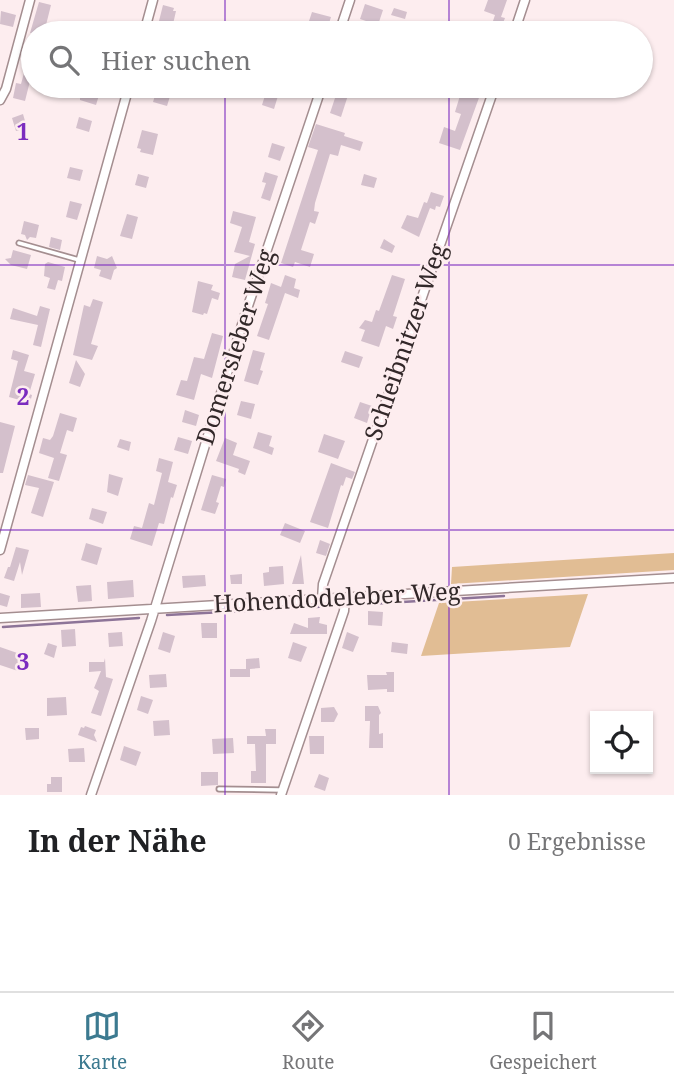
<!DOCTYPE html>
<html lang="de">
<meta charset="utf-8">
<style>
body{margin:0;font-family:"Noto Serif",serif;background:#f2f2f2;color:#202124}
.controls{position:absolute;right:21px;bottom:21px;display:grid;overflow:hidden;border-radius:0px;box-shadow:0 2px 5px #0004}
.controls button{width:63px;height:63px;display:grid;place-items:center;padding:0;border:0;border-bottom:2px solid #e0e0e0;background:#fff;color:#202124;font:35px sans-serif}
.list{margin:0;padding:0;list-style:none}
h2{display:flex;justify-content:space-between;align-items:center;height:91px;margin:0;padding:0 28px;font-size:30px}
h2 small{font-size:23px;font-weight:400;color:#757577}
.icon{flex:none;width:38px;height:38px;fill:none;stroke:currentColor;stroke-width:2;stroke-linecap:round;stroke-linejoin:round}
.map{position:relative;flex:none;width:674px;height:795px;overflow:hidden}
.search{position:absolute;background:#fff;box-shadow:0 2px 5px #0004;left:21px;right:21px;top:21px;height:77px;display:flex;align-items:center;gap:18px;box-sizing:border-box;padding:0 24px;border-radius:38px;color:#757577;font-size:26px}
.sheet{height:196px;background:#fff}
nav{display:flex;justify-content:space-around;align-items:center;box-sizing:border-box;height:98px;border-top:2px solid #e0e0e0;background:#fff;font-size:19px;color:#757577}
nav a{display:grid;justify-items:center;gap:4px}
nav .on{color:#3c7a90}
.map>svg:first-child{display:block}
.green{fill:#e1bd94}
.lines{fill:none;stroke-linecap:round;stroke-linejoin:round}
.stream{stroke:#8d7498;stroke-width:2.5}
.building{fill:#d4c0cc}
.service-casing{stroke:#a48e90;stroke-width:7}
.minor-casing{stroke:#a48e90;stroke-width:11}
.service{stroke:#fff;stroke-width:3.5}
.minor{stroke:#fff;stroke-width:8}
.grid{fill:none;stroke:#7b2cbf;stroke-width:2;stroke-opacity:0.55}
.labels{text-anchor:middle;stroke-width:5;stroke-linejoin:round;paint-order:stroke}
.street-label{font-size:24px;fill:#322829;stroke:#fdedef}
.grid-label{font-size:23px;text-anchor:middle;font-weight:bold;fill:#7b2cbf;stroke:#fdedef;stroke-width:5;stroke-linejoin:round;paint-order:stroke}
</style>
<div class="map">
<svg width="674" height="795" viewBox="0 0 674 795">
<rect width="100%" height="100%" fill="#fdedef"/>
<path class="green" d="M674,553V570L451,584L452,567Z
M588,594L570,647L421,656L439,603Z"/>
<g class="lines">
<path class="stream" d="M351,605L504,596
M167,615L334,606
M3,627L139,618"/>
</g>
<path class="building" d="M488,0H507L501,17L505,18L499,33H489L495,15L484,11Z
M39,2L51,5L44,33H30Z
M365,4L383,10L378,25L360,19Z
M163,5L174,8L173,11H176L171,33H156Z
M394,8L407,12L405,19L391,15Z
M1,11L16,15L13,27L0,24Z
M312,12L331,17L326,33L310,32L313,22L309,21Z
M31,47H33V78L31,77L25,101L13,98L16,83L21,84Z
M268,86H281L274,109L262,105Z
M339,86H351L341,117L330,113Z
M84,87L100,92L96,105L80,100V93Z
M157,89L171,93L167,106L153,102Z
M462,89L480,95L460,150L439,143L444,127L455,131L461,114L455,112Z
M23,114L27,128L16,131L12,118Z
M79,117L92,121L89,132L76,128Z
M316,124L345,133L344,136L363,142L360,151L341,145L338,156L330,154L315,203L314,211L319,212L315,224L310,222L301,250L314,254L310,267L295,262L293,267L281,263L318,150L308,147Z
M142,130L158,134L153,155L140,152L141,149L137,148Z
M272,143L285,147L280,161L268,157Z
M70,167L83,170L80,181L67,178Z
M265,172L278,176L270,201L261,198L266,183L262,182Z
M138,174L149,177L146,188L135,185Z
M364,174L377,178L374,188L361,185Z
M431,192L444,196L440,207L436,206L435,210L430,208L419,237L401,228L407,215L418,218L424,202L427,203Z
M70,201L82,204L77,220L66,217Z
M233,211L256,217L249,242L255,244L245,280L232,277L235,264L250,256L234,252L242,227L230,223Z
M127,214L138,217L132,239L120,236Z
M24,221L39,225L36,238L30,237L27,240L25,235L21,234Z
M51,237L62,240L60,250L49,247Z
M384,239L395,246L392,253L380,248Z
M13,250L31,255L27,269L11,265L5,259L11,258Z
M97,256L107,259L112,256L117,268L114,270L111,280L99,276L101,270L94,268Z
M48,262L65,267L62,281L58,280L55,290L47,288L50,278L44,276L45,264Z
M285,275L296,279L294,288L300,290L298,298L285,293L269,340L257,336L268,304L265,303L271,283L281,287Z
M392,275L405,279L393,316L397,317L393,329L386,326L379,347L361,341L365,330L359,328L365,320L372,322L376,310L379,311Z
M198,281L213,285L211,290L220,293L218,300L212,298L207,314L204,313L203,315L192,312Z
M93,299L103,302L91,344L98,346L92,360L73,355L84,305L90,307Z
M40,306L50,309L41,347L33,345L38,325L10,319L13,308L37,316Z
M212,333L223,336L212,378L201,374L194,400L176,395L181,380L187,381L194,357L204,359Z
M13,350L29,355L24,371L35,374L29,394L32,395L30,403L9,397L18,361L11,359Z
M253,350L265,353L260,370L263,371L258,385L244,381Z
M345,351L363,357L359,368L341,362Z
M76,360L85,374L80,387L69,383Z
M241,401L255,404L251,419L237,415Z
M360,402L372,406L367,423L354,418Z
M185,410L199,415L196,426L182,422Z
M60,413L77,418L73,432L67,430L60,453L67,455L59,481L48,478L54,458L39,453L43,438L50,440L53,436Z
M0,422L15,426L3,473H0Z
M258,432L272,436L269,446L274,448L272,455L253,448Z
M324,434L345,441L338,459L318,452Z
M178,437L192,441L188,454L174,450Z
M225,438L237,443L233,455L250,461L245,475L238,472L239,469L216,461Z
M120,439L131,442L129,451L117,447Z
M159,458L173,462L168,482L177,485L173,498L171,497L164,524L159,523L152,546L130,539L134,526L142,528L149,503L154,505L162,473L156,471Z
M331,463L355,472L352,479L346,477L343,486L341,485L328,528L310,522Z
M109,474L123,478L118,496L107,492Z
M28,475L54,482L43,517L31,513L39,488L25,485Z
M212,475L226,479L224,487L221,486L216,502L219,503L215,514L201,510Z
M92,508L107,512L103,524L89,519Z
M285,523L305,531L300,543L280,535Z
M320,540L330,544L326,556L316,553Z
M86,543L102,548L97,565L81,560Z
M16,547L29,550L22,575L20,562L14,581L4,578L8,567H10Z
M301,555L304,584H292Z
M283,566L284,584L264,586L263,573L269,572V567Z
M242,574V584H231L230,575Z
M205,575L206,586L183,588L182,576Z
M133,580L134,597L108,599L107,582Z
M91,585L92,601L78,602L76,586Z
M0,593L10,596L7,607L0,605Z
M40,593L41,607L21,608V594Z
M368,611L383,612L382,626L368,625Z
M320,617L319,623L327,625V634H290L294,623L308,628V618Z
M201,623H217V638H202Z
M75,629L76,646L62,647L61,630Z
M122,632L123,646L109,647L108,633Z
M163,632L175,636L170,653L158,649Z
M347,632L359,637L353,652L342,648Z
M293,642L307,647L301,662L288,658Z
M392,642L408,644L407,654L391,652Z
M48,643L57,646L54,658L44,654Z
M0,647L23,655L18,671L0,665Z
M105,658L106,677L113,679L101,716L91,713L99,691L94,688L101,671L89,672V662H104Z
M259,658L260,668L250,669V677H230V669H246V659Z
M386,672H394V692H387V689L368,690L367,675H387Z
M166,674L167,687L150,688L149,675Z
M141,696L153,700L148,714L137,710Z
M66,697L67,715L47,716V698Z
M365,706H378L381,713L379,715V734L383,733V748H369L370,721H365Z
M334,707L338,714L334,722H321V708Z
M169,720L170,735L154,736L153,721Z
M85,726L96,730L94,735L97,742L78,735L81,727L84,728Z
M25,728H39V739L26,740Z
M265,729H276V744H266V783H251V771H256L255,744H247V736H266Z
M309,736H324V754H310Z
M233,738L234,753L213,754L212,739Z
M124,746L141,752L136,766L120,760Z
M84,748L85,762H69L68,749Z
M201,772H218V785L201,786Z
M319,774L329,778L325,791L314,787Z
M51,777H62V792H47V784H51Z"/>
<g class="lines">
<g class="service-casing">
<path id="service" d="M19,243L79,260
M219,789L280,790"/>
</g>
<g class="minor-casing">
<path id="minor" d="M144,33L153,0
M339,33L350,0
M514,33L525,0
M0,100L6,89L30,0
M0,550L129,86
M322,599L323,584L495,86
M0,618L674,578
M91,795L151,621L245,315L322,86
M281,795L344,611L345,598"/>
</g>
<use href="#service" class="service"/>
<use href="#minor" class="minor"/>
</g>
<path class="grid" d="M225,0V33M449,0V33M225,86V795M449,86V795M0,265H674M0,530H674"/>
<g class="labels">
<g class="street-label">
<text transform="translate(406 342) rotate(-71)" y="8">Schleibnitzer Weg</text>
<text transform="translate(236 347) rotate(-72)" y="8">Domersleber Weg</text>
<text transform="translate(337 598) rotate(-3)" y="8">Hohendodeleber Weg</text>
</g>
</g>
<g class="grid-label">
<text x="23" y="140">1</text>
<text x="23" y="405">2</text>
<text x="23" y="670">3</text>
</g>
</svg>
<div class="controls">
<button><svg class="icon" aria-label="locate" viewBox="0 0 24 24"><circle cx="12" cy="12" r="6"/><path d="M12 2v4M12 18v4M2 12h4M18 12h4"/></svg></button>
</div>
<div class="search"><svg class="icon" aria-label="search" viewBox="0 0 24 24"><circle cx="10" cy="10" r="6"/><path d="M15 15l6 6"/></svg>Hier suchen</div>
</div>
<section class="sheet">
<h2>In der Nähe<small>0 Ergebnisse</small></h2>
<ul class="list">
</ul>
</section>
<nav>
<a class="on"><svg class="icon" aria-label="map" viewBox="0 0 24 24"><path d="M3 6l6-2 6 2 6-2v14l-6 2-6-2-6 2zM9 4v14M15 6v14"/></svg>Karte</a>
<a><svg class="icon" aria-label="directions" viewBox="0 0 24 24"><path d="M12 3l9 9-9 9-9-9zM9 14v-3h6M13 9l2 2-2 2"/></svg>Route</a>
<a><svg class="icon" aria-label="saved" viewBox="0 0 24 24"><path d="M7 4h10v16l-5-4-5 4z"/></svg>Gespeichert</a>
</nav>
